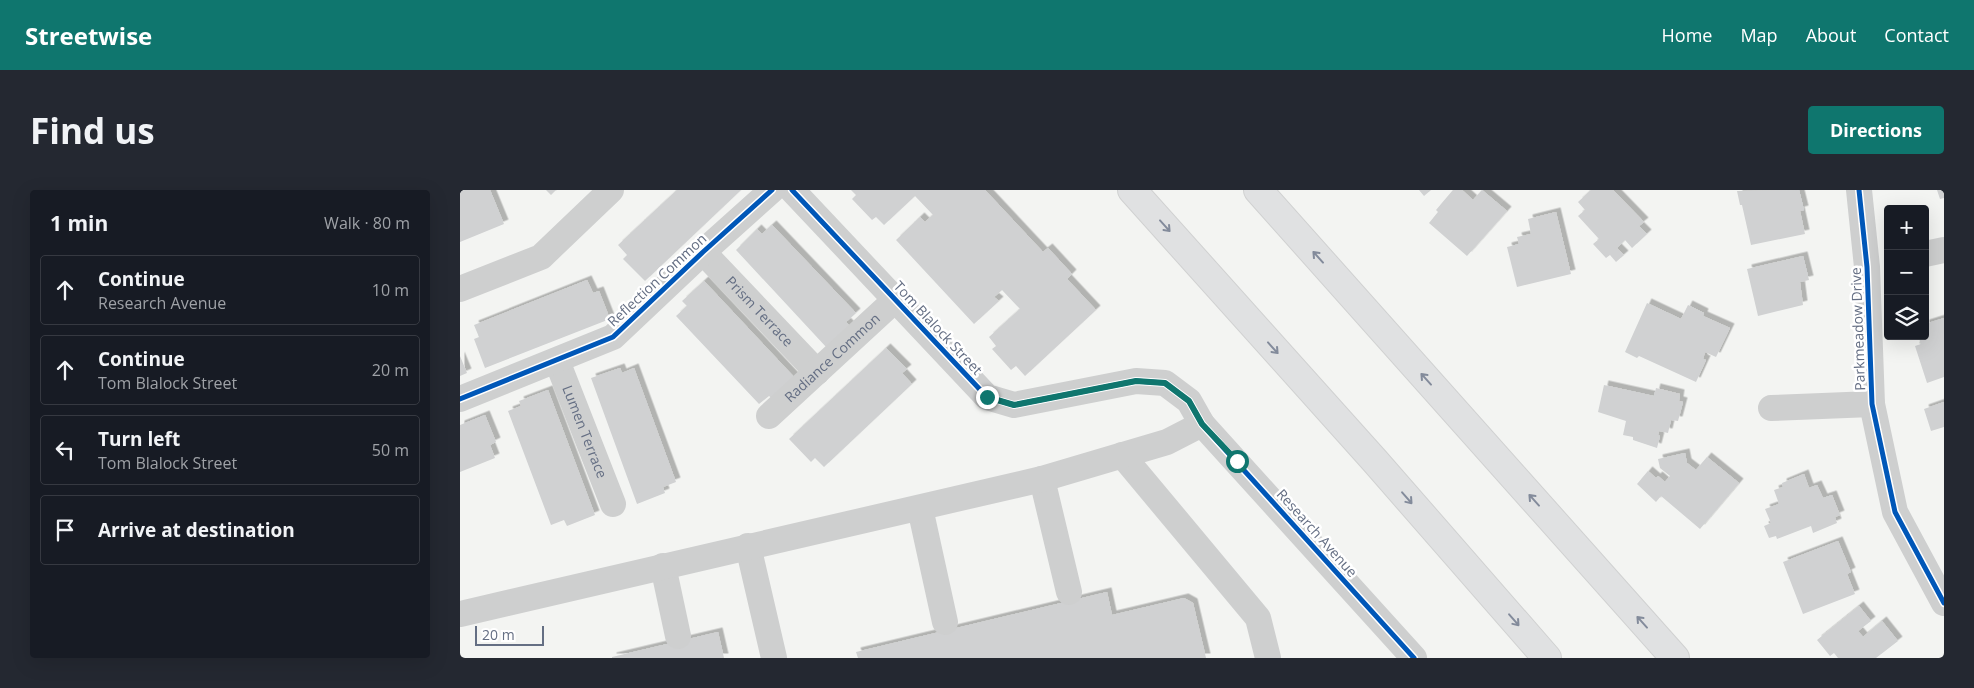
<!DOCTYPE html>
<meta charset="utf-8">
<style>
body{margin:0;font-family:"Open Sans",sans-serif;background:#242831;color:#f1f3f6}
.controls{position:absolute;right:15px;top:15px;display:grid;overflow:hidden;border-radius:5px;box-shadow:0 5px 20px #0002}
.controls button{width:45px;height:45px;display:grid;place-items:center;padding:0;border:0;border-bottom:1px solid #363941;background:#171b24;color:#f1f3f6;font:25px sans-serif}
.scale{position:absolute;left:15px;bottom:12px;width:69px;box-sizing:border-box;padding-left:5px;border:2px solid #646e83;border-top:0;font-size:14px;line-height:18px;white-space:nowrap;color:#646e83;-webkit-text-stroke:4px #fff;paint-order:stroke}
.stop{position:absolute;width:15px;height:15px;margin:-11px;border:4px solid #0f766e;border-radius:50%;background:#fff}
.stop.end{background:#0f766e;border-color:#fff;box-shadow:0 1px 5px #0008}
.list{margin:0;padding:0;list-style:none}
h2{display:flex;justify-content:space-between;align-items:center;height:65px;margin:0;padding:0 20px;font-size:21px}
h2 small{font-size:16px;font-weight:400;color:#9ea1a6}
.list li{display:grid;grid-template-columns:32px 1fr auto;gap:15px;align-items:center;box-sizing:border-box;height:70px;margin:0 10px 10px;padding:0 10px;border:1px solid #363941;border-radius:5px}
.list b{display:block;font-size:19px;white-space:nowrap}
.list p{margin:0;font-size:16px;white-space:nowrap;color:#9ea1a6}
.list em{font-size:16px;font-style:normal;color:#9ea1a6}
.icon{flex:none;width:28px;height:28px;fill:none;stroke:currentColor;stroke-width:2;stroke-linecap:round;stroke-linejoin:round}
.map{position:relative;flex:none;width:1484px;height:468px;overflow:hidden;border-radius:5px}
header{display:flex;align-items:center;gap:30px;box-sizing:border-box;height:70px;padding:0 25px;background:#0f766e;color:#fff}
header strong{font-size:24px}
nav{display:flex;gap:28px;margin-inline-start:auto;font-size:18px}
.intro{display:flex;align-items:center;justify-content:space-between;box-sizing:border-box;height:120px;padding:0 30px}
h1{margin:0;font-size:35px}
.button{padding:12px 22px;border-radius:5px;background:#0f766e;color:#fff;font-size:18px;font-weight:700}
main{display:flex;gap:30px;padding:0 30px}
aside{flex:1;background:#171b24;border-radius:5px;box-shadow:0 5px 20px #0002}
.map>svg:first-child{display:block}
.building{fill:#d0d1d2;filter:url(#shadow)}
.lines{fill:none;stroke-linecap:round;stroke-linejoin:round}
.highway-casing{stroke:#d0d1d1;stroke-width:30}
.minor{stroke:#cecfcf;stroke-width:26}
.highway{stroke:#e0e1e2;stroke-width:28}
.cycleway-casing{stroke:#fff;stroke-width:8}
.cycleway{stroke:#0057b8;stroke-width:5}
.oneway{stroke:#838b9b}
.route{stroke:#0f766e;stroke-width:6}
.labels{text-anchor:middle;stroke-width:5;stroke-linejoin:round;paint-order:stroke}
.street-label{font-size:14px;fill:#646e83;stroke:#fff}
</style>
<header>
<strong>Streetwise</strong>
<nav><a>Home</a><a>Map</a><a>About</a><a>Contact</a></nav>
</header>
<div class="intro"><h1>Find us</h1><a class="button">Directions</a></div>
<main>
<aside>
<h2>1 min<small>Walk · 80 m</small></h2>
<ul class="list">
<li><svg class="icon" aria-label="ahead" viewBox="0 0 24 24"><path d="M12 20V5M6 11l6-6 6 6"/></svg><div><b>Continue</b><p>Research Avenue</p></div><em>10 m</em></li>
<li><svg class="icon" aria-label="ahead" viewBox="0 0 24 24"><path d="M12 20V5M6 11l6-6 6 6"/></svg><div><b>Continue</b><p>Tom Blalock Street</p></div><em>20 m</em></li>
<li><svg class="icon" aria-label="left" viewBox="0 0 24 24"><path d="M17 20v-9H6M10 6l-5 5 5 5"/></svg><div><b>Turn left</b><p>Tom Blalock Street</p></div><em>50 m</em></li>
<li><svg class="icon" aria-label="arrive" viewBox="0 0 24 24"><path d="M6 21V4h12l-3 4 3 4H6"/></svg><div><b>Arrive at destination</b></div></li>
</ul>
</aside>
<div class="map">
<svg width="1484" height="468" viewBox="0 0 1484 468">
<defs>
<filter id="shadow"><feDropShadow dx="4.5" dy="-4.5" stdDeviation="0" flood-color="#0004"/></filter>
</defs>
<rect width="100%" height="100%" fill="#f3f4f2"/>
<path class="building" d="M0,0H30L44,34L0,52Z
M86,0H96L91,5Z
M217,0H281L185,91L163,69L167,65L158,55Z
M391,0H525L583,62L588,58L612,84L607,89L636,120L565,186L556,176L551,180L532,159L536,156L529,147L560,119L542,100L534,107L539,111L514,134L436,50L460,27L465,32L473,25L455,6L424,35L416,27L412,30L392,9L396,5Z
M959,0H971L964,6Z
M993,0H1002L1013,10L1022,0L1047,21L1007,66L969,33L978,22L976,20Z
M1131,0H1153L1184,32L1179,36L1187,44L1172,58L1165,50L1157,58L1164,65L1156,72L1150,65L1146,68L1133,54L1139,49L1118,26L1125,20L1118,12Z
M1339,0L1344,20L1340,21L1345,44L1291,55L1282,15H1280L1277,1Z
M1477,0H1484V8L1480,9Z
M1096,22L1111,84L1057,97L1047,57L1059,54L1057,47L1071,44L1068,29Z
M312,35L396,123L386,132L390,136L367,158L276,60L297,39L302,44Z
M1343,66L1349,90L1340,92L1343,115L1298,126L1287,79Z
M127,90L133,103L139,101L150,129L25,178L14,149L19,147L14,135Z
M244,91L335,188L313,209L309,206L299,214L216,126L227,116L222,111Z
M1187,113L1221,129L1228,115L1244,123L1243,126L1270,138L1256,167L1245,162L1243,169L1246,170L1236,192L1179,166L1177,168L1165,162Z
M1484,128V187L1467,193L1455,156L1461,154L1458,146H1465V134Z
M426,158L447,179L442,183L452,194L364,277L355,268L351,272L329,249Z
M0,166L7,183L0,186Z
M160,178L162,183L174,178L216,292L203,297L205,303L177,314L131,188Z
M1144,195L1194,206L1196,198L1220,204L1219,211L1223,212L1218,231L1211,230L1208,243L1199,241L1198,245L1200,246L1197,258L1173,250V247L1163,245L1166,231L1138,222Z
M88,200L135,325L107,336L104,330L91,335L48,221L61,216L59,211Z
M1484,212V237L1471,241L1464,219Z
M25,225L36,252L30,255L35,268L0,282V235Z
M1225,263L1227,273L1236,280L1247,267L1279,293L1240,339L1201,306L1196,312L1177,294L1188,281L1196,288L1198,286L1205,292L1210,286L1200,278L1198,269Z
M1344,284L1349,298L1357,295L1363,308L1372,305L1380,325L1375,327L1377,333L1353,343L1351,336L1317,349L1316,346L1309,348L1304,336L1311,333L1305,319L1319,314L1314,300L1323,297L1322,293Z
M1378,351L1391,382L1387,384L1395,404L1343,424L1323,372Z
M647,402L652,425L724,408L733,413L746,468H398L396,462Z
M1399,416L1411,431L1398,441L1403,447L1422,431L1438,451L1416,468H1378L1374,463L1370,466L1357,450Z
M258,442L264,468H152V467Z"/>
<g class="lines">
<g class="highway-casing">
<path id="highway" d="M672,0L915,271L1087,468
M798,0L1215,468"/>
</g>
<g class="minor">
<path d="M332,0L527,207L554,215L676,191L705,193L729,211L742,234L954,468"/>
<path d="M1399,0L1407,77L1412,214L1435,322L1484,413"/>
<path id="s1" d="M243,62L357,182"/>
<path d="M1465,64L1484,60"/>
<path d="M0,99L81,67L151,0"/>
<path id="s2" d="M97,171L153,314"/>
<path d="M0,209L153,147L243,62L312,0"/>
<path d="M1311,218L1412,214"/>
<path id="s3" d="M309,226L436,109"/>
<path d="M662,265L798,428L808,468"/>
<path d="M582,289L609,402"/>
<path d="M460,318L485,432"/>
<path d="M288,356L314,468"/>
<path d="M203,376L218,446"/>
<path d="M0,424L582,289L707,252L742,234"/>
</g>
<use href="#highway" class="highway"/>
<g class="cycleway-casing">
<path id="cycleway" d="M332,0L527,207L554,215L676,191L705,193L729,211L742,234L954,468
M1399,0L1407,77L1412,214L1435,322L1484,413
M0,209L153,147L243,62L312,0"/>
</g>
<use href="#cycleway" class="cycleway"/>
</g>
<defs><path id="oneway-shaft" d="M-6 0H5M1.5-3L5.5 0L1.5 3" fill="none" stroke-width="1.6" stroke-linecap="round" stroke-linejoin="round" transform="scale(1.25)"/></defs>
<g class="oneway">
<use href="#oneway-shaft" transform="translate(705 36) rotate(48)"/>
<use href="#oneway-shaft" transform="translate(858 67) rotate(-132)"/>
<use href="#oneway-shaft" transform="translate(813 158) rotate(48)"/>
<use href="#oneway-shaft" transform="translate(966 189) rotate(-132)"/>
<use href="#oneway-shaft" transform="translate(947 308) rotate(49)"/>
<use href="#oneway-shaft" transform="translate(1074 310) rotate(-132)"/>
<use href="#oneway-shaft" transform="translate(1054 430) rotate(49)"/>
<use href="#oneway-shaft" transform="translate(1182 432) rotate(-132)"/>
</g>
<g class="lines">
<path class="route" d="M527,207L554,215L676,191L705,193L729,211L742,234L777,271"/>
</g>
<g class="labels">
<g class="street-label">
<text transform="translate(197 90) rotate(-43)" y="5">Reflection Common</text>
<text dy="5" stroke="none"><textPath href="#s1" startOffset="82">Prism Terrace</textPath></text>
<text transform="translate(478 138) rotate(47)" y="5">Tom Blalock Street</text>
<text transform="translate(1398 139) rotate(-92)" y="5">Parkmeadow Drive</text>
<text dy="5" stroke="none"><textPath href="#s3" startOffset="86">Radiance Common</textPath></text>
<text dy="5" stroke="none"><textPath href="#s2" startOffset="76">Lumen Terrace</textPath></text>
<text transform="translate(857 343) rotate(48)" y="5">Research Avenue</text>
</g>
</g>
</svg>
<div class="controls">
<button>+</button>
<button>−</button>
<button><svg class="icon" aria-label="layers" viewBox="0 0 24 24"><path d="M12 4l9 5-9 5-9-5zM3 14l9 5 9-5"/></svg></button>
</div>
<div class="scale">20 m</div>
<div class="stop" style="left:777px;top:271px"></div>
<div class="stop end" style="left:527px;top:207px"></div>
</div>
</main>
